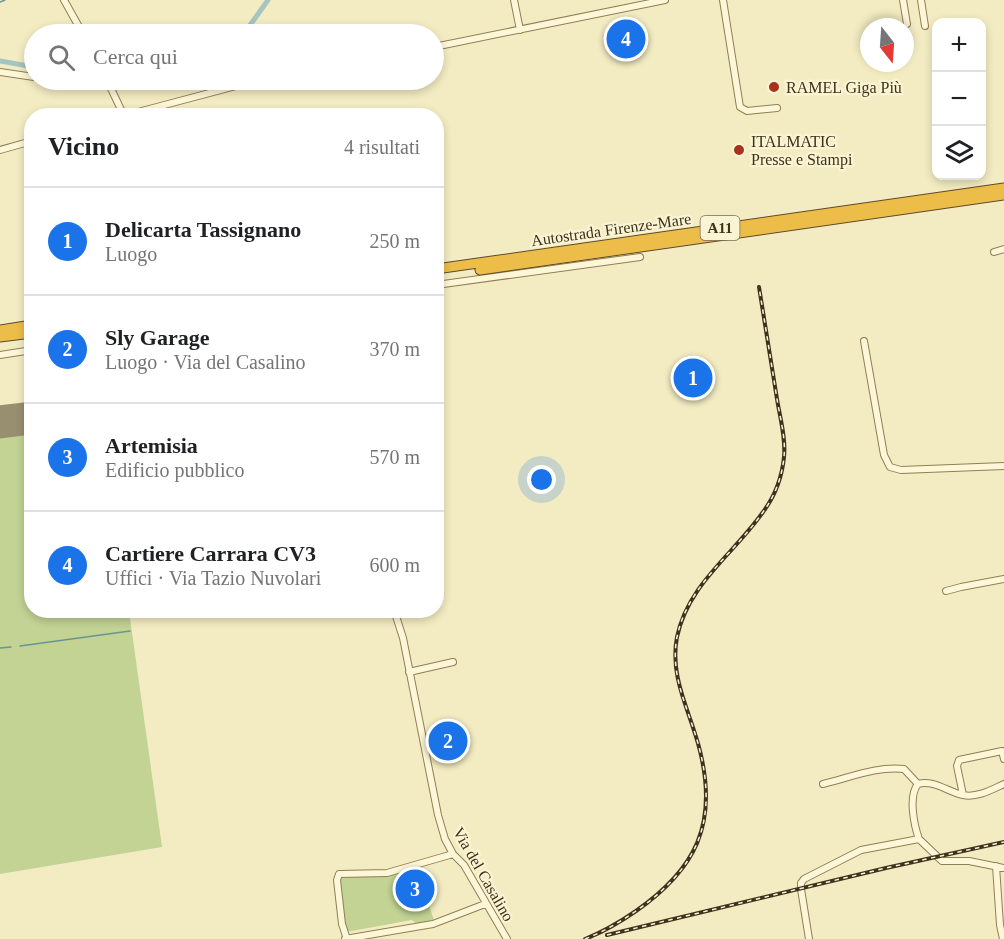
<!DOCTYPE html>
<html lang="it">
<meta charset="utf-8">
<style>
body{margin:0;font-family:"Times New Roman",serif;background:#f2f2f2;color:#202124}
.controls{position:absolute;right:18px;top:18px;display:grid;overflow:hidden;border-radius:12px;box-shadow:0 3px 9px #0003}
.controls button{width:54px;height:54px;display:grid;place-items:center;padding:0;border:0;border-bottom:2px solid #e0e0e0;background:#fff;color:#202124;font:30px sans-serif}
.compass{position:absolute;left:860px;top:18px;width:54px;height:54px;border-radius:50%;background:#fff;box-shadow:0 3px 9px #0003;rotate:163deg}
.you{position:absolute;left:542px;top:480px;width:21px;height:21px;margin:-15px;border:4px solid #fff;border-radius:50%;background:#1a73e8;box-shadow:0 0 0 9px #1a73e833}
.badge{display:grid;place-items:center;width:39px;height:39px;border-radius:50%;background:#1a73e8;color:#fff;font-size:20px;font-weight:700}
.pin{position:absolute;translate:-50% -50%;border:3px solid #fff;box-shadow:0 2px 6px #0006}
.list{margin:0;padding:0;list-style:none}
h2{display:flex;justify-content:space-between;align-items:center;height:78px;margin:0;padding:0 24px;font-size:26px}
h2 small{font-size:20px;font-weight:400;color:#757577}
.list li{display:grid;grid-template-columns:39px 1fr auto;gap:18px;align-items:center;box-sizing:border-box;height:108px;padding:0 24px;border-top:2px solid #e0e0e0}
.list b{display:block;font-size:22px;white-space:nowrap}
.list p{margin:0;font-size:20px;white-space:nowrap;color:#757577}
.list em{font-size:20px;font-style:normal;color:#757577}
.icon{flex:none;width:33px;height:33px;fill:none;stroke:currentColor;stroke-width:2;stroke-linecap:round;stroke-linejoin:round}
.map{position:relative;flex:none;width:1004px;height:939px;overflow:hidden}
.search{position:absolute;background:#fff;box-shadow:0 3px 9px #0003;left:24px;top:24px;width:420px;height:66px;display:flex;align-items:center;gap:15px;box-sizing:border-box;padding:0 21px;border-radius:33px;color:#757577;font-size:22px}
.panel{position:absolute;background:#fff;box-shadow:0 3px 9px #0003;left:24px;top:108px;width:420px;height:510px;border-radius:24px}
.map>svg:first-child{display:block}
.green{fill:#c2d394}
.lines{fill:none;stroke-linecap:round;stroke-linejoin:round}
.stream{stroke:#6a9591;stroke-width:1.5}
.canal{stroke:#a5c5c1;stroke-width:5}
.runway{stroke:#988f70;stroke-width:33}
.minor-casing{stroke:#907e56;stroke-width:8}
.highway-casing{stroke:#5d4a2b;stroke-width:11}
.minor{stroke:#fdf7d7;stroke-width:6}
.highway{stroke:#ecbd49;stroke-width:9}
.rail-casing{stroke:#3e321d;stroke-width:4}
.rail{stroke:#faf4d3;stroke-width:1.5;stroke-dasharray:4.5;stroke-linecap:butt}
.poi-dot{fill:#a7321f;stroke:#faf4d3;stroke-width:2}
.labels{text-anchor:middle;stroke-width:4.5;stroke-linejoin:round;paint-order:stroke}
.shield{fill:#faf4d3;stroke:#766c54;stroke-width:1.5}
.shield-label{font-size:15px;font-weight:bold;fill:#3e321d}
.poi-label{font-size:16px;fill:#3e321d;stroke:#faf4d3;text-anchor:start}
.street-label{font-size:16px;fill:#3e321d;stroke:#faf4d3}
</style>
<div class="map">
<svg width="1004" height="939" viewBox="0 0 1004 939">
<rect width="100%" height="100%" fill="#f3ecc2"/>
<path class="green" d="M31,427L32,610L129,611L162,847L0,874V431Z
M414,867L418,870L421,880L407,885L409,894L424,891L434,920L417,924L412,920L346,932L339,876L388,875Z"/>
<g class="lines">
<path class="stream" d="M0,2L5,0
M20,646L130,631
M0,648L11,647"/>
<path class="canal" d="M239,34L248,28L268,0
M0,61L34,67"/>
<path class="runway" d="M0,422L32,418"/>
<g class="minor-casing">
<path id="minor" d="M64,0L83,34
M514,0L520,30
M723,0L740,107L747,111L777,108
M903,0L907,24
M921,0L925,26
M434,47L665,0
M0,72L34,77
M53,80L110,86
M107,80L124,116
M123,116L258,80
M0,150L32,141
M994,252L1004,249
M436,285L640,257
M864,341L884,455L890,467L901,470L1004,466
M0,355L32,350
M946,591L961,587L1004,579
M394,610L403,638L438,815L445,839L453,854L464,865L507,939
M409,672L453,662
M823,784C849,778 876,766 904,769L918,784
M963,795L957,766L959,760L1002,751L1004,759
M919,839C914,825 908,796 918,784C933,779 948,792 963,795C977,798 991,790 1004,784
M919,839L942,861H969L1004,868
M996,866L1000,925L1003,939
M345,939L433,924L485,904
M347,939L342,924L337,880L339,874L387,873L453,854
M809,939L801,889V883L804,879L861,850L919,839"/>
</g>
<g class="highway-casing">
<path id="highway" d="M436,269L1004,188
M480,270L1004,195
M0,330L32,325
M0,337L32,333"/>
</g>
<use href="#minor" class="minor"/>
<use href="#highway" class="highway"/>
<g class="rail-casing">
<path id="rail" d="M607,935L886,868L1004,842
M585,939C603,932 620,922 636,911C696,869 718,824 700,751C691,713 669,678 677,637C688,584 734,554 763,512C775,496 782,477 784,457C786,438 780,418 777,399C771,361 765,324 759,287"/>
</g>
<use href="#rail" class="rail"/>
</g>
<g class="poi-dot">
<circle cx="774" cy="87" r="6"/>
<circle cx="739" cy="150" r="6"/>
</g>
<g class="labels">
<rect class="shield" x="700.5" y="216" width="39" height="24" rx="4.5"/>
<g class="shield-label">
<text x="720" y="233">A11</text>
</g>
<g class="poi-label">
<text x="786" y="93">RAMEL Giga Più</text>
<text x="751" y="147">ITALMATIC<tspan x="751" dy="18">Presse e Stampi</tspan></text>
</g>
<g class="street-label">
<text transform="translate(611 229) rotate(-8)" y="6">Autostrada Firenze-Mare</text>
<text transform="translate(484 874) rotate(60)" y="6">Via del Casalino</text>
</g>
</g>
</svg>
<div class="controls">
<button>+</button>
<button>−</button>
<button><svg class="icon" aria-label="layers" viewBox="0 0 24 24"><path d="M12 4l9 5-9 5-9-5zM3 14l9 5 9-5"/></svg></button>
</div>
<svg class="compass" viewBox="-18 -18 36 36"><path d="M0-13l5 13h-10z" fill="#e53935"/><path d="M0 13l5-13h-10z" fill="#757577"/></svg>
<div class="you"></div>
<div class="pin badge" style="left:693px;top:378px">1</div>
<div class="pin badge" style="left:448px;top:741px">2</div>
<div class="pin badge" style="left:415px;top:889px">3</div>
<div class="pin badge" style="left:626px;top:39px">4</div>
<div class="search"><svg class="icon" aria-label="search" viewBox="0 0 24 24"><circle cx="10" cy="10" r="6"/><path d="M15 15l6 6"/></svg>Cerca qui</div>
<section class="panel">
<h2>Vicino<small>4 risultati</small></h2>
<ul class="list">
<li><span class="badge">1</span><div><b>Delicarta Tassignano</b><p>Luogo</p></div><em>250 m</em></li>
<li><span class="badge">2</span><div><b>Sly Garage</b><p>Luogo · Via del Casalino</p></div><em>370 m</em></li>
<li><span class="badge">3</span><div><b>Artemisia</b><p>Edificio pubblico</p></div><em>570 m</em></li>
<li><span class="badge">4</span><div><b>Cartiere Carrara CV3</b><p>Uffici · Via Tazio Nuvolari</p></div><em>600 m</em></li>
</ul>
</section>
</div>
